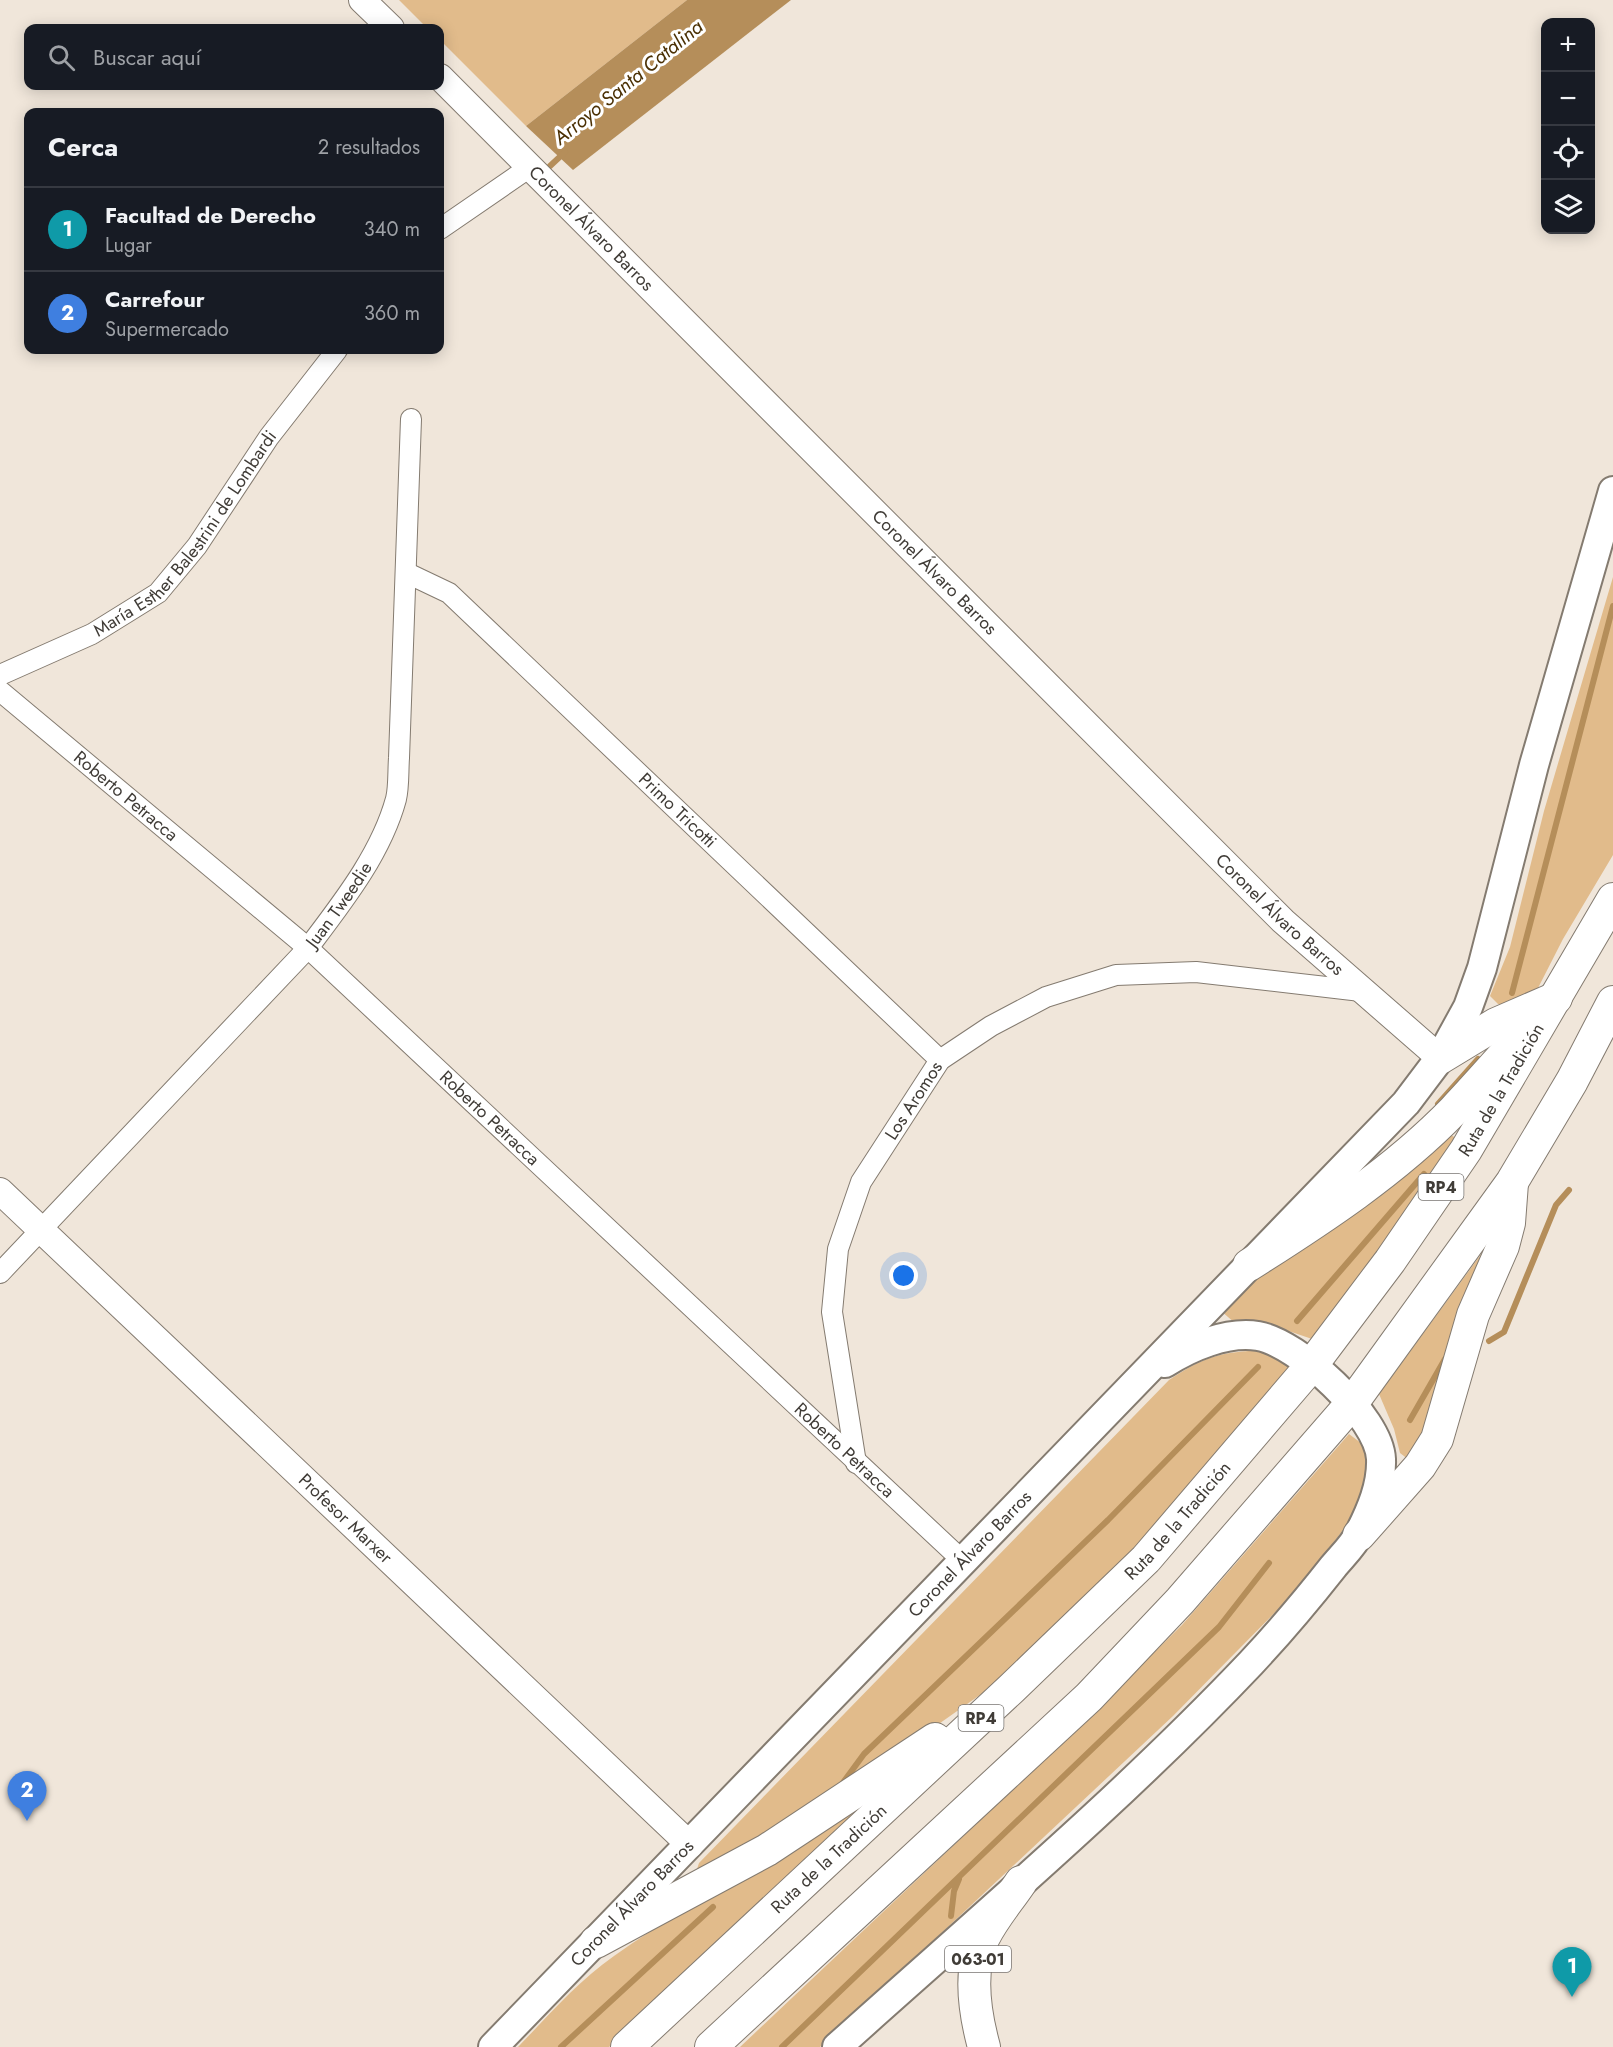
<!DOCTYPE html>
<html lang="es">
<meta charset="utf-8">
<style>
body{margin:0;font-family:Jost,sans-serif;background:#20242c;color:#f1f3f6}
.controls{position:absolute;right:18px;top:18px;display:grid;overflow:hidden;border-radius:12px;box-shadow:0 3px 15px #0003}
.controls button{width:54px;height:54px;display:grid;place-items:center;padding:0;border:0;border-bottom:2px solid #363941;background:#171b24;color:#f1f3f6;font:30px sans-serif}
.you{position:absolute;left:904px;top:1276px;width:21px;height:21px;margin:-15px;border:4px solid #fff;border-radius:50%;background:#1a73e8;box-shadow:0 0 0 9px #1a73e833}
.badge{display:grid;place-items:center;width:39px;height:39px;border-radius:50%;background:#b45309;color:#fff;font-size:20px;font-weight:700}
.pin{position:absolute;translate:-50% -50px;filter:drop-shadow(0 2px 3px #0008)}
.pin::after{content:'';position:absolute;top:32px;width:21px;height:18px;background:inherit;clip-path:polygon(0 0,100% 0,50% 100%)}
.list{margin:0;padding:0;list-style:none}
h2{display:flex;justify-content:space-between;align-items:center;height:78px;margin:0;padding:0 24px;font-size:26px}
h2 small{font-size:20px;font-weight:400;color:#9ea1a6}
.list li{display:grid;grid-template-columns:39px 1fr auto;gap:18px;align-items:center;box-sizing:border-box;height:84px;padding:0 24px;border-top:2px solid #363941}
.list b{display:block;font-size:22px;white-space:nowrap}
.list p{margin:0;font-size:20px;white-space:nowrap;color:#9ea1a6}
.list em{font-size:20px;font-style:normal;color:#9ea1a6}
.icon{flex:none;width:33px;height:33px;fill:none;stroke:currentColor;stroke-width:2;stroke-linecap:round;stroke-linejoin:round}
.map{position:relative;flex:none;width:1613px;height:2047px;overflow:hidden}
.search{position:absolute;background:#171b24;box-shadow:0 3px 15px #0003;left:24px;top:24px;width:420px;height:66px;display:flex;align-items:center;gap:15px;box-sizing:border-box;padding:0 21px;border-radius:12px;color:#9ea1a6;font-size:22px}
.panel{position:absolute;background:#171b24;box-shadow:0 3px 15px #0003;left:24px;top:108px;width:420px;height:246px;border-radius:12px}
.map>svg:first-child{display:block}
.green{fill:#e1bb8b}
.water{fill:#b58e5a}
.lines{fill:none;stroke-linecap:round;stroke-linejoin:round}
.stream{stroke:#b58e5a;stroke-width:6}
.minor-casing{stroke:#847b70;stroke-width:22}
.tertiary-casing{stroke:#847b70;stroke-width:28}
.secondary-casing{stroke:#847b70;stroke-width:32}
.primary-casing{stroke:#847b70;stroke-width:34}
.minor{stroke:#fff;stroke-width:20}
.tertiary{stroke:#fff;stroke-width:26}
.secondary{stroke:#fff;stroke-width:28}
.primary{stroke:#fff;stroke-width:32}
.labels{text-anchor:middle;stroke-width:6;stroke-linejoin:round;paint-order:stroke}
.shield{fill:#fff;stroke:#797673;stroke-width:1.5}
.shield-label{font-size:16px;font-weight:bold;fill:#403c37}
.street-label{font-size:18px;fill:#403c37;stroke:#fff}
.water-label{font-size:20px;font-style:italic;fill:#4b3004;stroke:#fff}
</style>
<div class="map">
<svg width="1613" height="2047" viewBox="0 0 1613 2047">
<rect width="100%" height="100%" fill="#f0e6da"/>
<path class="green" d="M399,0H687L526,126L440,40V28H427Z
M1613,577V855L1563,939L1538,988L1519,1003L1508,1006L1498,1004L1490,996L1510,947L1544,811Z
M1451,1135L1459,1140L1315,1340L1271,1325L1236,1324L1220,1310L1288,1254L1379,1195Z
M1490,1242L1413,1463L1400,1453L1394,1429L1379,1394Z
M1264,1350L1297,1364L1181,1504L1004,1678L794,1826L695,1875L699,1863L1169,1380C1205,1356 1221,1352 1264,1350Z
M1349,1434L1373,1452L1367,1490L1354,1515L1303,1584L1173,1716L820,2047H740L1062,1743L1182,1625Z
M856,1810L855,1819L609,2047H518C548,2016 578,1981 614,1956C690,1902 776,1860 856,1810Z"/>
<path class="water" d="M687,0H791L573,170L526,126Z"/>
<g class="lines">
<path class="stream" d="M550,166L565,152
M1512,993L1613,606
M1438,1104L1478,1059
M1297,1321L1424,1174
M1489,1341L1504,1332L1556,1205L1569,1190
M1410,1420L1445,1359
M842,1784L864,1754L1108,1520L1258,1367
M951,1916L954,1891L959,1879
M561,2047L713,1907
M782,2047L1219,1627L1269,1563"/>
<g class="minor-casing">
<g id="minor">
<path d="M440,229L530,167"/>
<path id="s1" d="M407,573L449,593L940,1060"/>
<path id="s2" d="M0,675L92,634L158,593L197,546L269,437L337,350"/>
<path id="s3" d="M0,691L308,948L964,1562"/>
<path id="s4" d="M0,1273L308,948C342,903 381,854 396,799C399,787 398,771 399,758L411,419"/>
<path id="s5" d="M856,1463L832,1312L838,1249L861,1182L940,1060L991,1026L1046,997L1116,975L1196,972L1361,991"/>
</g>
</g>
<g class="tertiary-casing">
<g id="tertiary">
<path d="M362,0L391,28"/>
<path id="s6" d="M440,77L1283,921L1440,1058"/>
<path id="s7" d="M0,1191L690,1845"/>
</g>
</g>
<g class="secondary-casing">
<g id="secondary">
<path id="s8" d="M493,2047L1406,1103L1440,1058L1468,1007L1482,968L1534,765L1613,491"/>
<path d="M837,2047C977,1921 1122,1799 1251,1663C1280,1632 1307,1600 1333,1567C1342,1556 1354,1545 1360,1532C1371,1510 1382,1485 1381,1459C1379,1417 1298,1343 1258,1336C1227,1331 1190,1347 1165,1363"/>
</g>
</g>
<g class="primary-casing">
<g id="primary">
<path d="M1440,1058L1496,1024L1556,998"/>
<path d="M1249,1265C1320,1220 1395,1171 1454,1110C1474,1089 1493,1067 1513,1045"/>
<path d="M1359,1535L1420,1466L1437,1439L1473,1315L1503,1246L1509,1223L1512,1183"/>
<path d="M596,1942L767,1850L935,1739"/>
<path id="s9" d="M627,2047L1011,1689L1146,1559L1311,1366L1390,1261L1466,1150L1613,899"/>
<path d="M711,2047L1089,1697L1180,1601L1353,1402L1512,1182L1572,1081L1613,1002"/>
<path d="M984,2047C975,2014 968,1969 984,1937C994,1917 1009,1900 1021,1882"/>
</g>
</g>
<use href="#minor" class="minor"/>
<use href="#tertiary" class="tertiary"/>
<use href="#secondary" class="secondary"/>
<use href="#primary" class="primary"/>
</g>
<g class="labels">
<g class="shield">
<rect x="1418.5" y="1174" width="45" height="26" rx="4.5"/>
<rect x="958.5" y="1705" width="45" height="26" rx="4.5"/>
<rect x="945" y="1946" width="66" height="26" rx="4.5"/>
</g>
<g class="shield-label">
<text x="1441" y="1193">RP4</text>
<text x="981" y="1724">RP4</text>
<text x="978" y="1965">063-01</text>
</g>
<g class="street-label">
<text dy="6" stroke="none"><textPath href="#s6" startOffset="214">Coronel Álvaro Barros</textPath></text>
<text dy="6" stroke="none"><textPath href="#s2" startOffset="240">María Esther Balestrini de Lombardi</textPath></text>
<text dy="6" stroke="none"><textPath href="#s6" startOffset="700">Coronel Álvaro Barros</textPath></text>
<text dy="6" stroke="none"><textPath href="#s3" startOffset="164">Roberto Petracca</textPath></text>
<text dy="6" stroke="none"><textPath href="#s1" startOffset="362">Primo Tricotti</textPath></text>
<text dy="6" stroke="none"><textPath href="#s4" startOffset="501">Juan Tweedie</textPath></text>
<text dy="6" stroke="none"><textPath href="#s6" startOffset="1186">Coronel Álvaro Barros</textPath></text>
<text dy="6" stroke="none"><textPath href="#s9" startOffset="1302">Ruta de la Tradición</textPath></text>
<text dy="6" stroke="none"><textPath href="#s5" startOffset="384">Los Aromos</textPath></text>
<text dy="6" stroke="none"><textPath href="#s3" startOffset="650">Roberto Petracca</textPath></text>
<text dy="6" stroke="none"><textPath href="#s3" startOffset="1136">Roberto Petracca</textPath></text>
<text dy="6" stroke="none"><textPath href="#s7" startOffset="476">Profesor Marxer</textPath></text>
<text dy="6" stroke="none"><textPath href="#s9" startOffset="762">Ruta de la Tradición</textPath></text>
<text dy="6" stroke="none"><textPath href="#s8" startOffset="686">Coronel Álvaro Barros</textPath></text>
<text dy="6" stroke="none"><textPath href="#s9" startOffset="276">Ruta de la Tradición</textPath></text>
<text dy="6" stroke="none"><textPath href="#s8" startOffset="200">Coronel Álvaro Barros</textPath></text>
</g>
<g class="water-label">
<text transform="translate(628 82) rotate(-39)" y="7">Arroyo Santa Catalina</text>
</g>
</g>
</svg>
<div class="controls">
<button>+</button>
<button>−</button>
<button><svg class="icon" aria-label="locate" viewBox="0 0 24 24"><circle cx="12" cy="12" r="6"/><path d="M12 2v4M12 18v4M2 12h4M18 12h4"/></svg></button>
<button><svg class="icon" aria-label="layers" viewBox="0 0 24 24"><path d="M12 4l9 5-9 5-9-5zM3 14l9 5 9-5"/></svg></button>
</div>
<div class="you"></div>
<div class="pin badge" style="left:1572px;top:1997px;background:#0f9aa8">1</div>
<div class="pin badge" style="left:27px;top:1821px;background:#3f7fe0">2</div>
<div class="search"><svg class="icon" aria-label="search" viewBox="0 0 24 24"><circle cx="10" cy="10" r="6"/><path d="M15 15l6 6"/></svg>Buscar aquí</div>
<section class="panel">
<h2>Cerca<small>2 resultados</small></h2>
<ul class="list">
<li><span class="badge" style="background:#0f9aa8">1</span><div><b>Facultad de Derecho</b><p>Lugar</p></div><em>340 m</em></li>
<li><span class="badge" style="background:#3f7fe0">2</span><div><b>Carrefour</b><p>Supermercado</p></div><em>360 m</em></li>
</ul>
</section>
</div>
